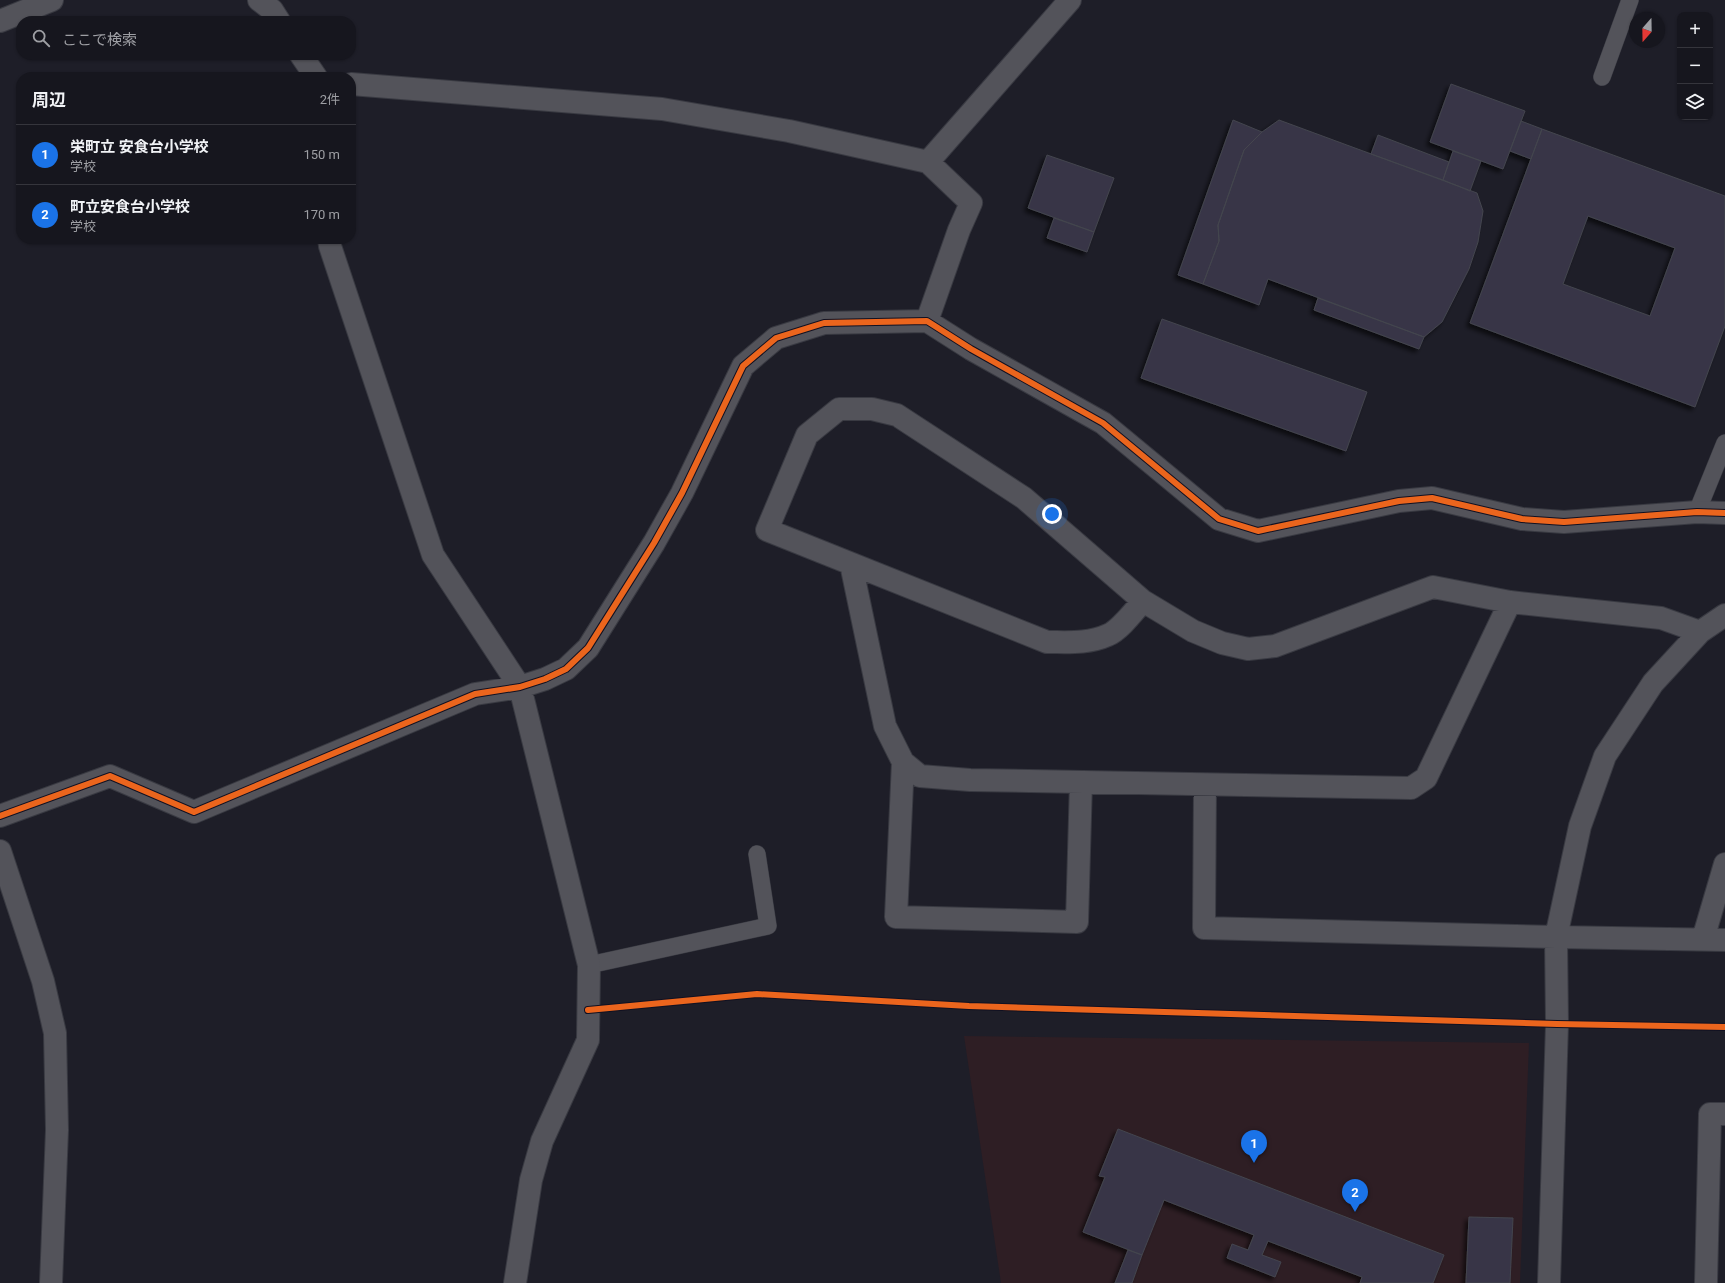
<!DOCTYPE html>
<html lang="ja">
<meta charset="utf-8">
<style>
body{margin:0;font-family:Roboto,"Noto Sans JP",sans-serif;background:#23232b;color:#f1f3f6}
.controls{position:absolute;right:12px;top:12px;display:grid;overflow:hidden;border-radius:8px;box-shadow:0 1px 3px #0004}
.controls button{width:36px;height:36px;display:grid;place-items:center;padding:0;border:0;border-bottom:1px solid #35353c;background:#16161e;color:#f1f3f6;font:20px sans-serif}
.compass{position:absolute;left:1629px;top:12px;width:36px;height:36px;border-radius:50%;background:#16161e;box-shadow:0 1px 3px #0004;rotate:200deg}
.you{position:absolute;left:1052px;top:514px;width:14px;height:14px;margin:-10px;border:3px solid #fff;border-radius:50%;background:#1a73e8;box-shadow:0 0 0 6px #1a73e833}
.badge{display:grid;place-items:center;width:26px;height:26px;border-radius:50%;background:#1a73e8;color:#fff;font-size:13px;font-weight:700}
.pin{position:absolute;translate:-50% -33px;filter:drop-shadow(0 1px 2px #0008)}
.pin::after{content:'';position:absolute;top:21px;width:14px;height:12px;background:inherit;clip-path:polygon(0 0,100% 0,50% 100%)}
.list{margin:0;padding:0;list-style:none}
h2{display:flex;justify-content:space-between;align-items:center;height:52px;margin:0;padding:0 16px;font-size:17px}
h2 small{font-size:13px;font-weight:400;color:#9e9fa4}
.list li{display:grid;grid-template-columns:26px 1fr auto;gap:12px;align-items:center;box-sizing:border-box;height:60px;padding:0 16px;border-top:1px solid #35353c}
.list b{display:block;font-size:15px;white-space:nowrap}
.list p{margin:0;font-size:13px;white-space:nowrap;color:#9e9fa4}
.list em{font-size:13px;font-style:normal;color:#9e9fa4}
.icon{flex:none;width:22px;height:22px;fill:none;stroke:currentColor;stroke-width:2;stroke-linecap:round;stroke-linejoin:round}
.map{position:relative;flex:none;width:1725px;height:1283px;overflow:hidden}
.search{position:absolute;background:#16161e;box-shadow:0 1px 3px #0004;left:16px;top:16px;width:340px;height:44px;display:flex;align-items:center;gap:10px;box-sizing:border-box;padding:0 14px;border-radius:16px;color:#9e9fa4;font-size:15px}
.panel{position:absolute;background:#16161e;box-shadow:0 1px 3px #0004;left:16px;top:72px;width:340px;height:172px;border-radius:16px}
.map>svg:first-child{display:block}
.education{fill:#2e1e24}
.building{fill:#373647;stroke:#44454e;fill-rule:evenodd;filter:url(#shadow)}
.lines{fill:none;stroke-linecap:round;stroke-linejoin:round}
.lane-casing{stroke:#393a42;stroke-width:18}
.street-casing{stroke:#393a42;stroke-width:24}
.lane{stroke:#53535a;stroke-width:17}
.street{stroke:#53535a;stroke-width:22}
.cycleway-casing{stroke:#112;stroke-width:8}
.cycleway{stroke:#eb651d;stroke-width:6}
</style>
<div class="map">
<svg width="1725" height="1283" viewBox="0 0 1725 1283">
<defs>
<filter id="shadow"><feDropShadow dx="-3.5" dy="3.5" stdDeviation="2" flood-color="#0009"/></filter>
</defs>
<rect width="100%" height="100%" fill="#1e1e28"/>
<path class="education" d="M964,1036L1529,1043L1520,1283H1001Z"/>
<path class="building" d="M1451,84L1525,111L1503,169L1430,142Z
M1233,120L1262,132L1244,150L1218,225L1219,241L1203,284L1178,275Z
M1279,120L1477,193L1483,211L1478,242L1469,269L1442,322L1424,337L1268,279L1259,305L1203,284L1219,241L1218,225L1244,150L1262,132Z
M1521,121L1542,129L1531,159L1510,151Z
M1542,129L1725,196V326L1695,407L1470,323ZM1588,216L1675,248L1650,316L1563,284Z
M1378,135L1449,162L1443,180L1371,154Z
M1453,151L1481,161L1470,191L1443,180Z
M1047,155L1114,178L1094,232L1028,208Z
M1054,218L1094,232L1087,252L1047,238Z
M1318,298L1424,337L1419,349L1314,310Z
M1162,319L1367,392L1346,451L1141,378Z
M1118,1129L1444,1255L1433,1283H1360L1362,1277L1268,1241L1262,1255L1281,1262L1275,1277L1227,1258L1232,1244L1248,1250L1254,1235L1164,1200L1142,1255L1083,1232L1105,1177L1099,1176Z
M1469,1217L1513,1218L1510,1283H1466Z
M1128,1250L1142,1255L1132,1283H1115Z"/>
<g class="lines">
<g class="lane-casing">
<path id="lane" d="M1602,77L1630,0
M1697,512L1725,443
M589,965L768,926L757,854"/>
</g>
<g class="street-casing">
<path id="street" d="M259,0L272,10L279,21
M0,21L52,0
M301,55L316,77
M351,84L662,109L789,131L928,162L971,203L959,230L927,321
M928,162L1070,0
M329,239L330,246L433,555L520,687L589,965L588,1040L542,1141L531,1180L515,1283
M851,564L885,726L903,762L920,776L970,780L1411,788L1426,778L1510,602
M1143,601C1134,611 1120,630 1108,635C1088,644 1068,642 1047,642L767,530L807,435L839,409H872L897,415L1024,498L1143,601L1193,631L1222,643L1248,649L1275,646L1433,587L1510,602L1661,618L1700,632
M903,762L896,917L1077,922L1081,782
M1205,785L1204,928L1556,937L1725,940
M0,816L110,776L194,812L475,694L520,687L545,679L566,669L588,648L654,543L682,493L743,366L776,338L824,323L927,321L971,349L1103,423L1219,519L1258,531L1399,501L1432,498L1522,519L1564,522L1697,512L1725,513
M0,851L43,981L55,1033L57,1130L51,1283
M1703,939L1725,864
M1549,1283L1557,1024L1556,937L1580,826L1605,756L1653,683L1700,632L1725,615
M1706,1283L1710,1114H1725"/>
</g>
<use href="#lane" class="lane"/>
<use href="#street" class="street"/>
<g class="cycleway-casing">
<path id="cycleway" d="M0,816L110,776L194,812L475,694L520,687L545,679L566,669L588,648L654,543L682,493L743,366L776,338L824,323L927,321L971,349L1103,423L1219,519L1258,531L1399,501L1432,498L1522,519L1564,522L1697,512L1725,513
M588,1010L757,994L969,1006L1557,1024L1725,1027"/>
</g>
<use href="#cycleway" class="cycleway"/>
</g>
</svg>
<div class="controls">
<button>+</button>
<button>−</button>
<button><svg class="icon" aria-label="layers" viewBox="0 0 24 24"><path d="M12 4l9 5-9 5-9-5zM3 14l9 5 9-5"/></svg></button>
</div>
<svg class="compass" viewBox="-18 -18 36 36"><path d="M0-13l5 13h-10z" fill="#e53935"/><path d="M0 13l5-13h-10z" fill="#9e9fa4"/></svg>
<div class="you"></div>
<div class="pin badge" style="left:1254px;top:1163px">1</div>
<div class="pin badge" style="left:1355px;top:1212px">2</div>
<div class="search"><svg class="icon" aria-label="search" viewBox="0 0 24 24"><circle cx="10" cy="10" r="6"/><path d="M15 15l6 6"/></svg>ここで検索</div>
<section class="panel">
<h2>周辺<small>2件</small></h2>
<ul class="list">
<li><span class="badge">1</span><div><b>栄町立 安食台小学校</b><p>学校</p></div><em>150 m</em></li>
<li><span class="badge">2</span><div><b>町立安食台小学校</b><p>学校</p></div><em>170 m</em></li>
</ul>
</section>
</div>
